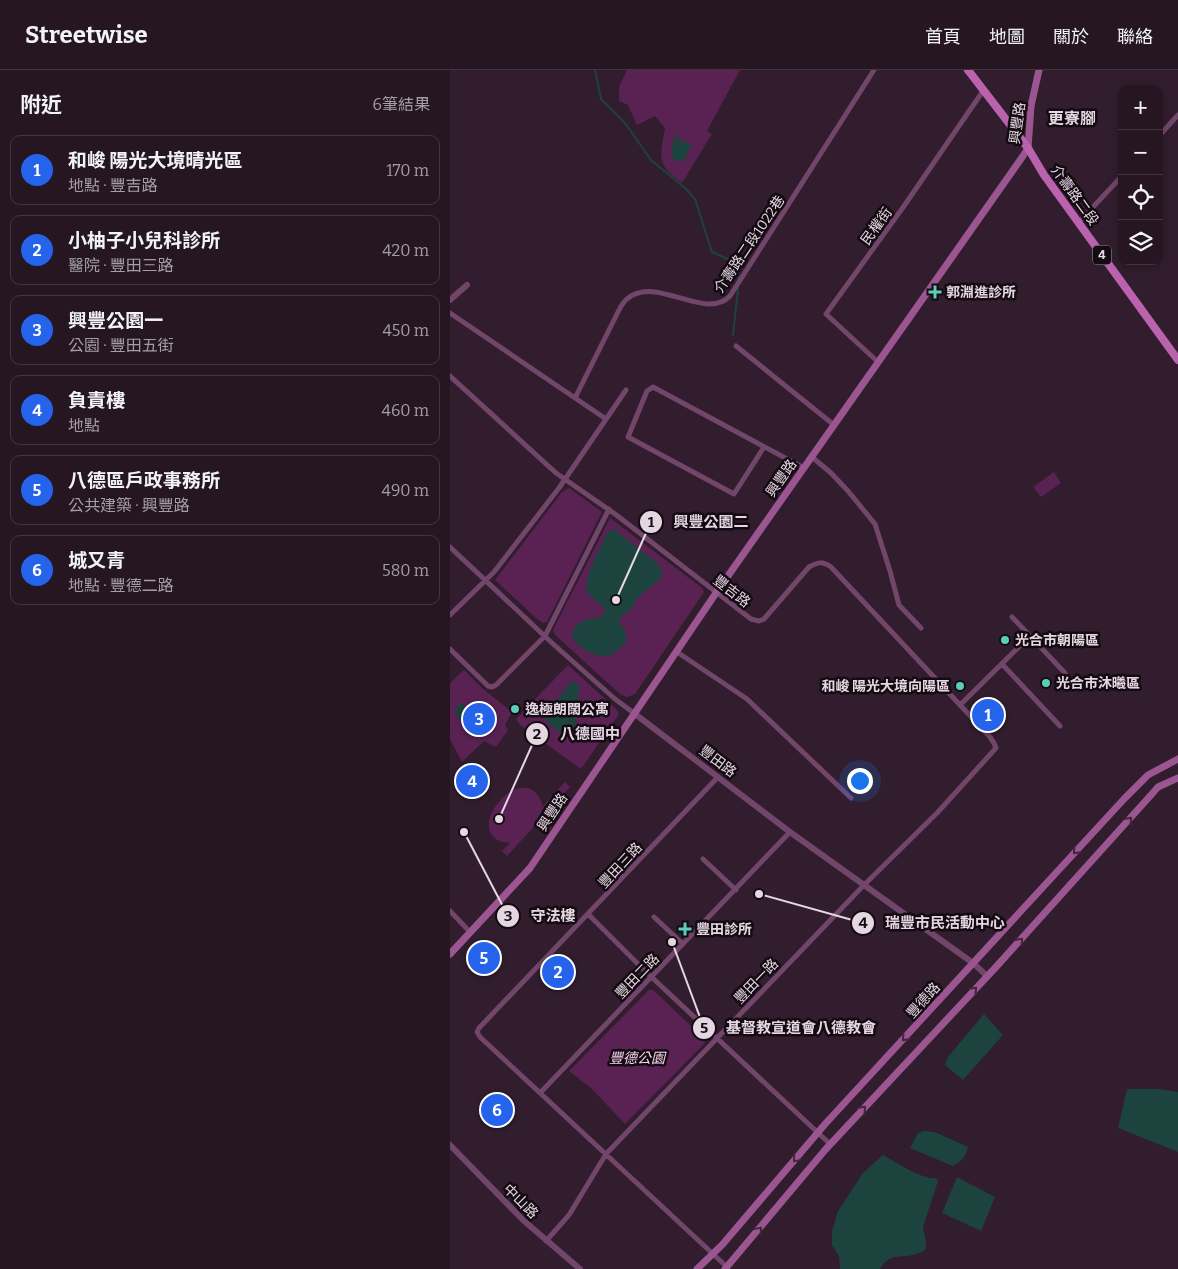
<!DOCTYPE html>
<html lang="zh-TW">
<meta charset="utf-8">
<style>
body{margin:0;font-family:Bitter,"Noto Sans TC",serif;background:#2d1f2a;color:#f1f3f6}
.controls{position:absolute;right:15px;top:15px;display:grid;overflow:hidden;border-radius:10px;box-shadow:0 2px 12px #0003}
.controls button{width:45px;height:45px;display:grid;place-items:center;padding:0;border:0;border-bottom:1px solid #423540;background:#251622;color:#f1f3f6;font:25px sans-serif}
.you{position:absolute;left:409px;top:710px;width:18px;height:18px;margin:-12px;border:4px solid #fff;border-radius:50%;background:#1a73e8;box-shadow:0 0 0 8px #1a73e833}
.badge{display:grid;place-items:center;width:32px;height:32px;border-radius:50%;background:#2563eb;color:#fff;font-size:16px;font-weight:700}
.pin{position:absolute;translate:-50% -50%;border:2px solid #fff;box-shadow:0 1px 5px #0006}
.list{margin:0;padding:0;list-style:none}
h2{display:flex;justify-content:space-between;align-items:center;height:65px;margin:0;padding:0 20px;font-size:21px}
h2 small{font-size:16px;font-weight:400;color:#a39fa5}
.list li{display:grid;grid-template-columns:32px 1fr auto;gap:15px;align-items:center;box-sizing:border-box;height:70px;margin:0 10px 10px;padding:0 10px;border:1px solid #423540;border-radius:10px}
.list b{display:block;font-size:19px;white-space:nowrap}
.list p{margin:0;font-size:16px;white-space:nowrap;color:#a39fa5}
.list em{font-size:16px;font-style:normal;color:#a39fa5}
.icon{flex:none;width:28px;height:28px;fill:none;stroke:currentColor;stroke-width:2;stroke-linecap:round;stroke-linejoin:round}
.map{position:relative;flex:none;width:728px;height:1199px;overflow:hidden}
header{display:flex;align-items:center;gap:30px;box-sizing:border-box;height:70px;padding:0 25px;background:#251622;border-bottom:1px solid #423540}
header strong{font-size:24px}
nav{display:flex;gap:28px;margin-inline-start:auto;font-size:18px}
main{display:flex}
aside{flex:1;background:#251622}
.map>svg:first-child{display:block}
.green{fill:#592252}
.water{fill:#1c433d}
.lines{fill:none;stroke-linecap:round;stroke-linejoin:round}
.stream{stroke:#1c433d;stroke-width:2}
.minor{stroke:#71466a;stroke-width:5}
.tertiary{stroke:#71466a;stroke-width:6}
.secondary{stroke:#9b5691;stroke-width:7}
.primary{stroke:#bb62af;stroke-width:8}
.oneway{stroke:#43253e}
.poi-dot{fill:#5acebd;stroke:#140b12;stroke-width:2}
.labels{text-anchor:middle;stroke-width:5;stroke-linejoin:round;paint-order:stroke}
.shield{fill:#140b12;stroke:#a69aa4;stroke-width:1}
.shield-label{font-size:12px;font-weight:bold;fill:#e5d7e2}
.street-label{font-size:14px;fill:#e5d7e2;stroke:#140b12}
.poi-label{font-size:14px;font-weight:bold;fill:#e5d7e2;stroke:#140b12;text-anchor:start}
.park-label{font-size:14px;font-style:italic;fill:#f8d2f1;stroke:#140b12}
.quarter-label{font-size:16px;font-weight:bold;fill:#e5d7e2;stroke:#140b12}
.leader{fill:none;stroke:#e5d7e2;stroke-width:2}
.callout-dot{fill:#e5d7e2;stroke:#140b12;stroke-width:2}
.mark-label{font-size:15px;text-anchor:middle;font-weight:bold;fill:#111}
.callout-label{font-size:15px;text-anchor:middle;font-weight:bold;fill:#e5d7e2;stroke:#140b12;stroke-width:5;stroke-linejoin:round;paint-order:stroke}
</style>
<header>
<strong>Streetwise</strong>
<nav><a>首頁</a><a>地圖</a><a>關於</a><a>聯絡</a></nav>
</header>
<main>
<aside>
<h2>附近<small>6筆結果</small></h2>
<ul class="list">
<li><span class="badge">1</span><div><b>和峻 陽光大境晴光區</b><p>地點 · 豐吉路</p></div><em>170 m</em></li>
<li><span class="badge">2</span><div><b>小柚子小兒科診所</b><p>醫院 · 豐田三路</p></div><em>420 m</em></li>
<li><span class="badge">3</span><div><b>興豐公園一</b><p>公園 · 豐田五街</p></div><em>450 m</em></li>
<li><span class="badge">4</span><div><b>負責樓</b><p>地點</p></div><em>460 m</em></li>
<li><span class="badge">5</span><div><b>八德區戶政事務所</b><p>公共建築 · 興豐路</p></div><em>490 m</em></li>
<li><span class="badge">6</span><div><b>城又青</b><p>地點 · 豐德二路</p></div><em>580 m</em></li>
</ul>
</aside>
<div class="map">
<svg width="728" height="1199" viewBox="0 0 728 1199">
<rect width="100%" height="100%" fill="#311d2e"/>
<path class="green" d="M177,0H290L257,61L262,64L232,113C206,95 210,87 215,58L205,46L187,55L178,35L169,31V17Z
M604,402L611,413L591,427L583,417Z
M119,418L152,442L97,552L93,553L86,548L45,510L112,422Z
M160,448L251,517L254,522L185,624L177,627L171,625L105,565L103,560Z
M118,595L166,639L169,644L131,699L70,655L66,649Z
M14,600L32,618L62,642L55,655L58,660L46,677L34,671L12,692L0,669V613Z
M115,712L120,717L57,786L52,781L60,773C4,769 75,680 93,736Z
M199,920H203L256,970L254,974L175,1054L142,1019L119,1001Z"/>
<path class="water" d="M225,63L231,71L242,74L234,90L225,91C217,83 225,73 225,63Z
M164,459L208,494L212,501L211,507L208,511L188,527L182,538L171,547L169,553L176,562V572C171,577 166,583 160,585C148,590 122,576 122,563C126,552 138,547 149,548L156,540C151,534 143,529 138,523C130,512 152,476 157,463Z
M124,611L129,616L125,657L121,664L114,666L98,653L95,648L116,617Z
M13,633L17,646L14,655L5,643L7,636Z
M534,944L553,965L513,1010L495,995L498,987Z
M677,1019H709L728,1022V1082L668,1058Z
M474,1061L485,1062L518,1077C516,1087 512,1091 503,1096L460,1078L468,1063Z
M433,1085C446,1092 472,1110 486,1108L488,1111L473,1157L476,1172L475,1180C456,1192 441,1179 430,1199H390L389,1186L382,1175V1161L388,1141L413,1103Z
M507,1107L545,1127L531,1161L492,1143Z"/>
<g class="lines">
<path class="stream" d="M145,0L151,29L175,53L201,90L235,118L245,129L262,182L289,194L288,211
M283,265L288,218"/>
<path class="minor" d="M709,66L728,45
M629,152L672,106
M0,243L156,349
M286,276L384,355
M428,292L376,244L454,136L533,21
M0,306L106,403L165,444L301,549L309,551L314,549L359,497C368,492 372,491 381,497L540,667L544,673L546,678L488,742L414,815L156,1084L119,1145L96,1171
M125,328L170,238C172,235 174,231 177,229C206,204 255,252 280,226L424,0
M314,377L284,424L178,367L197,321L203,317L354,398
M362,387L381,403L398,421L425,454L440,501L449,535L471,558
M0,477L102,573L165,629L185,644
M0,545L44,502L109,418L176,320
M562,547L615,603
M0,579L38,616L42,617L46,615L95,566L159,439
M227,582L297,629L401,728
M552,594L610,656
M510,635L580,566
M268,707L29,958L27,962L30,967L277,1197
M253,789L286,820
M0,841L20,862
M138,844L194,900L380,1074
M204,847L233,874
M90,1023L340,762"/>
<path class="tertiary" d="M0,230L17,215
M185,644L340,762L523,893L537,906
M0,1075L73,1150L130,1199"/>
<path class="secondary" d="M0,884L80,798L266,523L573,86L578,78L581,36L589,0
M247,1199L272,1175L376,1053L674,729L698,705L728,689
M275,1199L375,1080L546,897L701,725L708,717L728,708"/>
<path class="primary" d="M518,0L578,78L594,105L728,290"/>
</g>
<defs><path id="oneway-chevron" d="M-2-3.5L2.5 0L-2 3.5" fill="none" stroke-width="1.6" stroke-linecap="round" stroke-linejoin="round" transform="scale(1.25)"/></defs>
<g class="oneway">
<use href="#oneway-chevron" transform="translate(679 750) rotate(-48)"/>
<use href="#oneway-chevron" transform="translate(626 781) rotate(133)"/>
<use href="#oneway-chevron" transform="translate(570 871) rotate(-48)"/>
<use href="#oneway-chevron" transform="translate(524 920) rotate(-47)"/>
<use href="#oneway-chevron" transform="translate(455 968) rotate(132)"/>
<use href="#oneway-chevron" transform="translate(413 1039) rotate(-47)"/>
<use href="#oneway-chevron" transform="translate(346 1089) rotate(130)"/>
<use href="#oneway-chevron" transform="translate(309 1160) rotate(-50)"/>
</g>
<g class="poi-dot">
<path d="M482.5 214.5h5v5h5v5h-5v5h-5v-5h-5v-5h5z"/>
<circle cx="555" cy="570" r="5"/>
<circle cx="596" cy="613" r="5"/>
<circle cx="510" cy="616" r="5"/>
<circle cx="65" cy="639" r="5"/>
<path d="M232.5 851.5h5v5h5v5h-5v5h-5v-5h-5v-5h5z"/>
</g>
<g class="labels">
<rect class="shield" x="643" y="175.5" width="18" height="19" rx="4"/>
<g class="shield-label">
<text x="652" y="189">4</text>
</g>
<g class="street-label">
<text transform="translate(567 53) rotate(-82)" y="5">興豐路</text>
<text transform="translate(625 125) rotate(54)" y="5">介壽路二段</text>
<text transform="translate(426 156) rotate(-54)" y="5">民權街</text>
<text transform="translate(299 174) rotate(-56)" y="5">介壽路二段1022巷</text>
<text transform="translate(331 408) rotate(-55)" y="5">興豐路</text>
<text transform="translate(282 521) rotate(38)" y="5">豐吉路</text>
<text transform="translate(268 691) rotate(37)" y="5">豐田路</text>
<text transform="translate(102 742) rotate(-56)" y="5">興豐路</text>
<text transform="translate(170 795) rotate(-47)" y="5">豐田三路</text>
<text transform="translate(187 906) rotate(-46)" y="5">豐田二路</text>
<text transform="translate(306 911) rotate(-46)" y="5">豐田一路</text>
<text transform="translate(473 930) rotate(-48)" y="5">豐德路</text>
<text transform="translate(71 1131) rotate(45)" y="5">中山路</text>
</g>
<g class="poi-label">
<text x="496" y="227">郭淵進診所</text>
<text x="565" y="575">光合市朝陽區</text>
<text x="606" y="618">光合市沐曦區</text>
<text x="500" y="621" text-anchor="end">和峻 陽光大境向陽區</text>
<text x="75" y="644">逸極朗闊公寓</text>
<text x="246" y="864">豐田診所</text>
</g>
<g class="park-label">
<text x="187" y="993">豐德公園</text>
</g>
<g class="quarter-label">
<text x="622" y="54">更寮腳</text>
</g>
</g>
<path class="leader" d="M166 530L201 452M49 749L87 664M14 762L58 846M309 824L413 853M222 872L254 958"/>
<g class="callout-dot">
<circle cx="166" cy="530" r="5"/>
<circle cx="49" cy="749" r="5"/>
<circle cx="14" cy="762" r="5"/>
<circle cx="309" cy="824" r="5"/>
<circle cx="222" cy="872" r="5"/>
<circle cx="201" cy="452" r="12"/>
<circle cx="87" cy="664" r="12"/>
<circle cx="58" cy="846" r="12"/>
<circle cx="413" cy="853" r="12"/>
<circle cx="254" cy="958" r="12"/>
</g>
<g class="mark-label">
<text x="201" y="457">1</text>
<text x="87" y="669">2</text>
<text x="58" y="851">3</text>
<text x="413" y="858">4</text>
<text x="254" y="963">5</text>
</g>
<g class="callout-label">
<text x="261" y="457">興豐公園二</text>
<text x="140" y="669">八德國中</text>
<text x="103" y="851">守法樓</text>
<text x="495" y="858">瑞豐市民活動中心</text>
<text x="351" y="963">基督教宣道會八德教會</text>
</g>
</svg>
<div class="controls">
<button>+</button>
<button>−</button>
<button><svg class="icon" aria-label="locate" viewBox="0 0 24 24"><circle cx="12" cy="12" r="6"/><path d="M12 2v4M12 18v4M2 12h4M18 12h4"/></svg></button>
<button><svg class="icon" aria-label="layers" viewBox="0 0 24 24"><path d="M12 4l9 5-9 5-9-5zM3 14l9 5 9-5"/></svg></button>
</div>
<div class="you"></div>
<div class="pin badge" style="left:538px;top:645px">1</div>
<div class="pin badge" style="left:108px;top:902px">2</div>
<div class="pin badge" style="left:29px;top:649px">3</div>
<div class="pin badge" style="left:22px;top:711px">4</div>
<div class="pin badge" style="left:34px;top:888px">5</div>
<div class="pin badge" style="left:47px;top:1040px">6</div>
</div>
</main>
